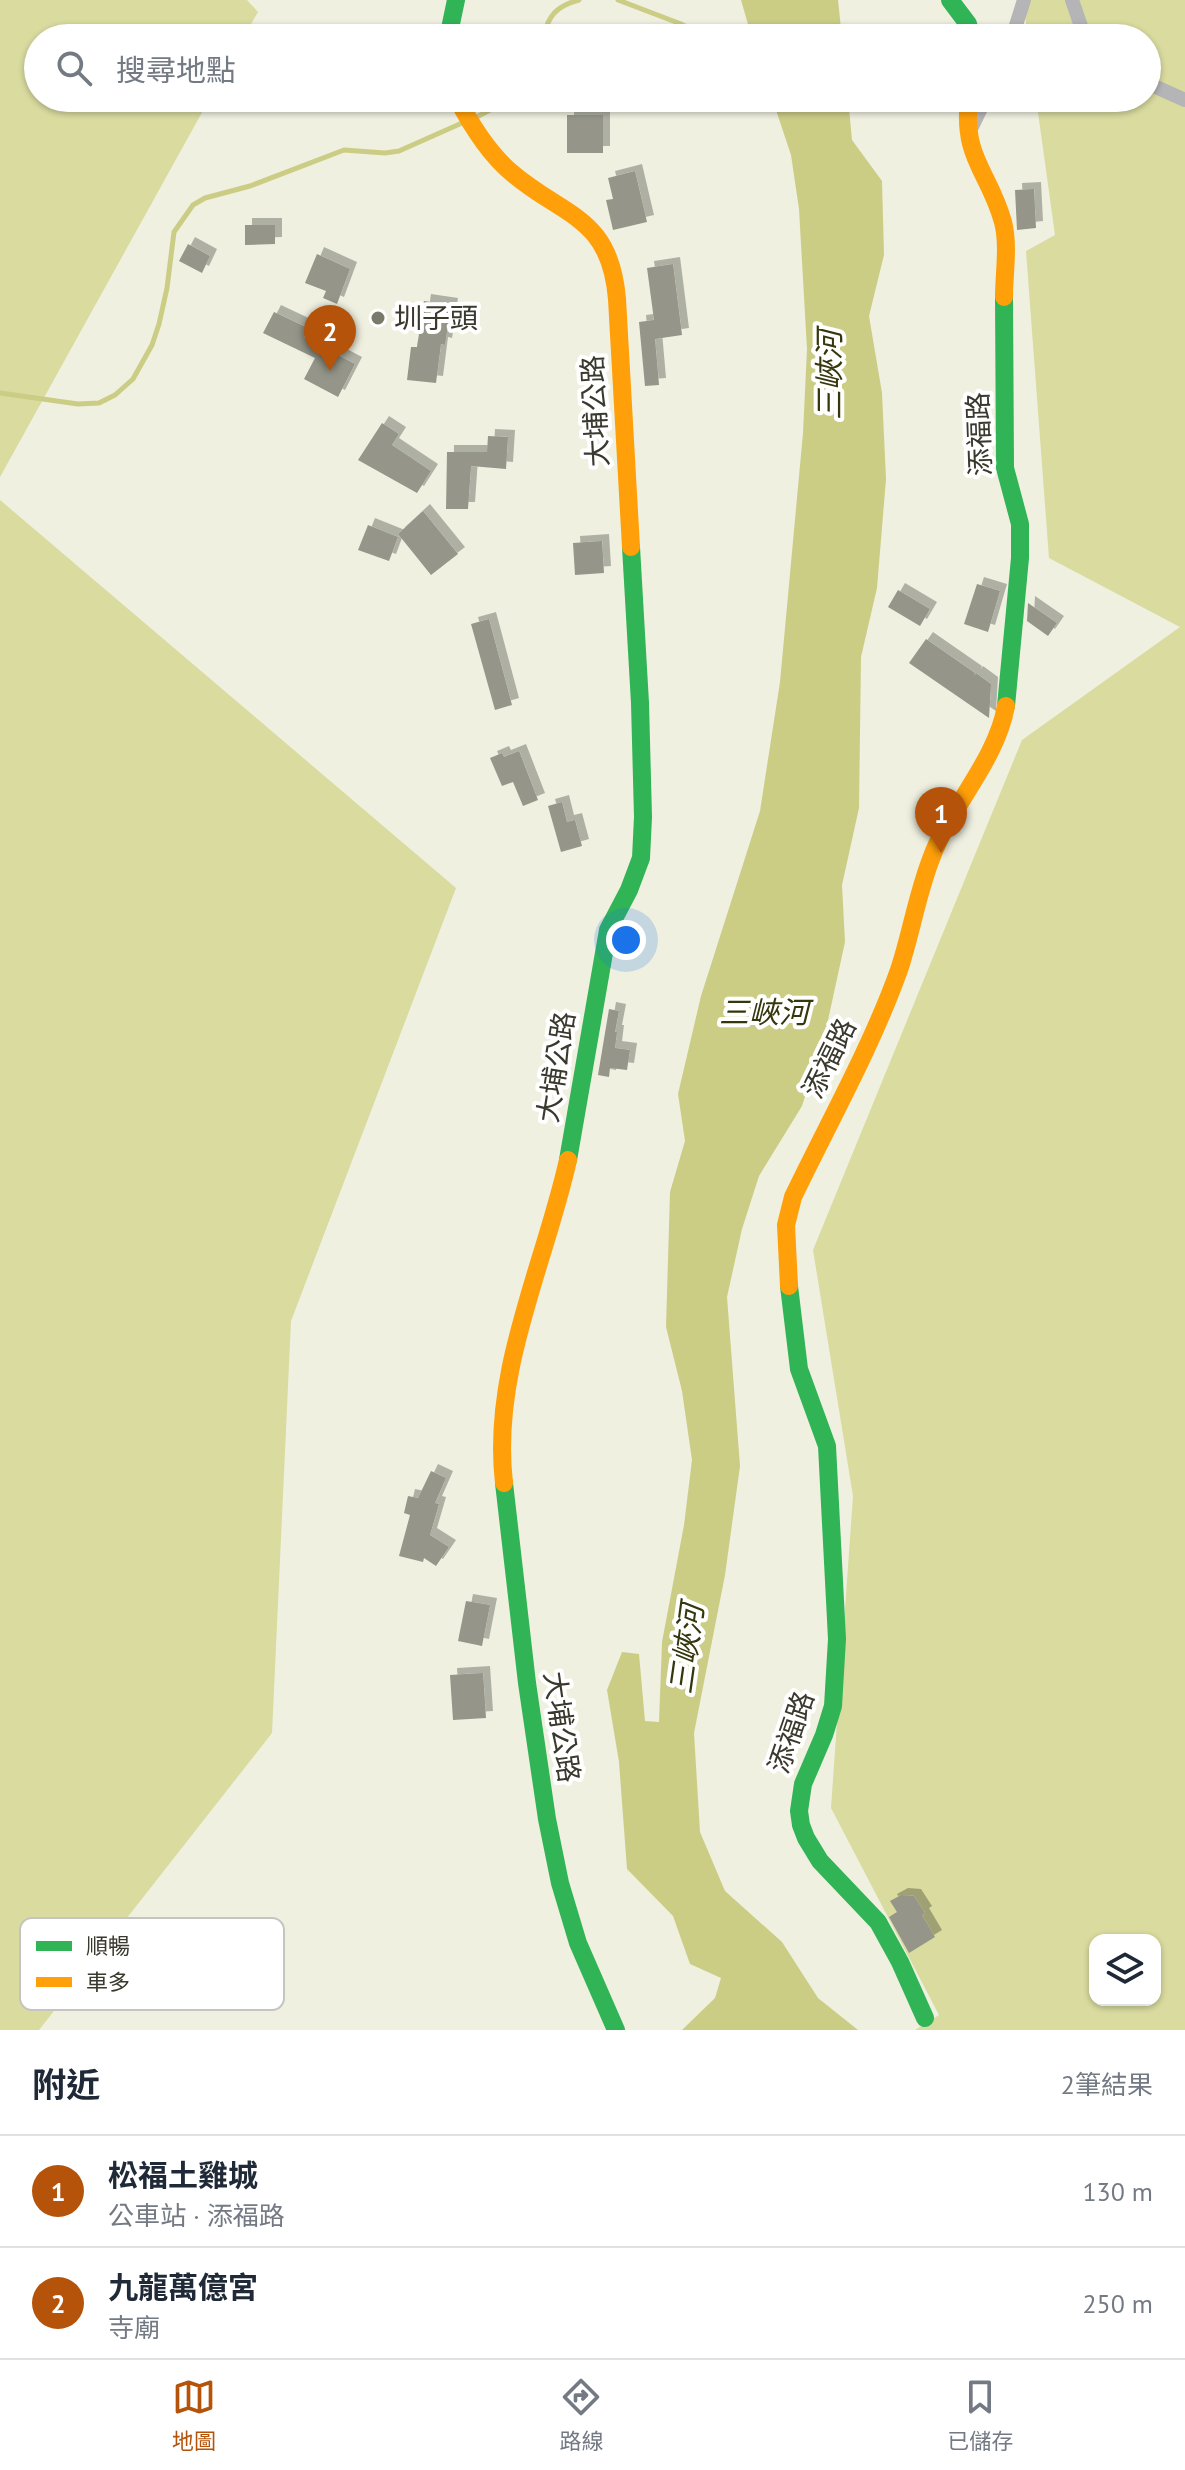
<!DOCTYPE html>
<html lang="zh-TW">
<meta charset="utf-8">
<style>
body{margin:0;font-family:"PT Sans","Noto Sans TC",sans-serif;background:#f6f6f7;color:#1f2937}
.controls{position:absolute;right:24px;bottom:24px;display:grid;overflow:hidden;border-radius:16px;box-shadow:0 2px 6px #0004}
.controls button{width:72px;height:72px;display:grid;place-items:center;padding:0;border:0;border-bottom:2px solid #e0e1e3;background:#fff;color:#1f2937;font:40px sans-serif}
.you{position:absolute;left:626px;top:940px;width:28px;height:28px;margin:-20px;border:6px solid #fff;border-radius:50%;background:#1a73e8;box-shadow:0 0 0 12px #1a73e833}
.badge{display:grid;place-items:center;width:52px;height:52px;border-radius:50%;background:#b45309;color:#fff;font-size:26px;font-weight:700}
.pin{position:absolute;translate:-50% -66px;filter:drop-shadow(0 2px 4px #0008)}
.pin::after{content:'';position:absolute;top:42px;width:28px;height:24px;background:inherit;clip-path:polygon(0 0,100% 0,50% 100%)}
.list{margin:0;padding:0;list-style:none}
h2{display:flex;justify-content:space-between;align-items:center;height:104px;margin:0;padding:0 32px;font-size:34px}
h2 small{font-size:26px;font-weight:400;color:#747a83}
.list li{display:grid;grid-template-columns:52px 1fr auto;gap:24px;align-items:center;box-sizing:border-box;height:112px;padding:0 32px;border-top:2px solid #e0e1e3}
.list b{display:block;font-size:30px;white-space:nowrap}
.list p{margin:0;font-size:26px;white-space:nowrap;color:#747a83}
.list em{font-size:26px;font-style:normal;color:#747a83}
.icon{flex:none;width:44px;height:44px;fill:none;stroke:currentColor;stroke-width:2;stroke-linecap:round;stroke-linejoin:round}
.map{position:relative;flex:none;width:1185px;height:2030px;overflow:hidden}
.search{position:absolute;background:#fff;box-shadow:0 2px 6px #0004;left:24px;right:24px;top:24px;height:88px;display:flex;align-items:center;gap:20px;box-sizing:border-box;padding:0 28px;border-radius:44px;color:#747a83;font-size:30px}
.sheet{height:328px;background:#fff}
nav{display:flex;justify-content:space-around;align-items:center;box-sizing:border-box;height:112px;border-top:2px solid #e0e1e3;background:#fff;font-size:22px;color:#747a83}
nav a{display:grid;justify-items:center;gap:4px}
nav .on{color:#b45309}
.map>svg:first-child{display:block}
.forest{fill:#d9db9f;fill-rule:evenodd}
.water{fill:#cbcd85}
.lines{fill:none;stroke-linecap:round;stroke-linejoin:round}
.stream{stroke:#cbcd85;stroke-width:5}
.building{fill:#959689;filter:url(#shadow)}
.street{stroke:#b5b4b6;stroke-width:14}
.fast{stroke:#30b455;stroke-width:18}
.slow{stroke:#ff9f0a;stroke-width:18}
.poi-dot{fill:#79796c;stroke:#fff;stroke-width:3}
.labels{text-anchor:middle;stroke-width:8;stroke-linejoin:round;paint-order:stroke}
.poi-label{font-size:28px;fill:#39392e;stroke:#fff;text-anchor:start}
.street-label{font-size:28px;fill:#39392e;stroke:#fff}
.water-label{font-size:30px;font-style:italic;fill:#36370d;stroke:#fff}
.key{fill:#fff;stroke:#c4c4c0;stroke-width:2}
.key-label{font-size:22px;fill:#39392e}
</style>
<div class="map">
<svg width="1185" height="2030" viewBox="0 0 1185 2030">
<defs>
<filter id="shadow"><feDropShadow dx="7" dy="-7" stdDeviation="0" flood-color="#0004"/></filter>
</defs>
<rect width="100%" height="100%" fill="#eff0e0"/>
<path class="forest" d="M0,0H247L258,12L243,38H38V98H210L0,477Z
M1023,0H1185V2030H915L939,2015L831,1808L853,1496L813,1250L1022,740L1180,627L1049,558L1026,251L1055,235L1036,98H1147V38H1028ZM1095,1940H1155V2000H1095Z
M0,500L456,888L291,1321L272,1733L39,2030H0Z"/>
<path class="water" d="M741,0H838L842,38H752Z
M772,98H848L852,140L882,181L884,255L869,316L882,393L886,479L877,588L861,657L859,808L842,885L845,942L825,1034L802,1106L759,1176L742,1229L727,1297L740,1466L725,1575L694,1733L700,1832L725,1891L782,1942L818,1998L858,2030H682L715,1998L721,1978L690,1964L673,1916L627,1869L619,1762L607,1690L622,1652L639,1654L645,1721L659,1722L662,1642L684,1525L692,1460L682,1391L666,1327L670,1192L685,1141L678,1094L701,996L760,811L780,682L803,433L807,349L799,209L791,155Z"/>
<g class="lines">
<path class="stream" d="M618,0L681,24L707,38
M543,38C548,16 556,6 579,0
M475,118L512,98
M0,393L78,404L99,403L115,395L133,379L152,345L159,324L167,288L174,232L193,205L205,198L250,186L344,150L385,153L399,151L462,123"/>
</g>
<path class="building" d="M567,115H603V153H567Z
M635,171L647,222L613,230L606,200L613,199L608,178Z
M1034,189L1036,228L1017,230L1015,190Z
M245,225H275V244L245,245Z
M188,244L210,256L202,273L179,261Z
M317,254L350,269L337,304L323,298L326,291L305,283Z
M673,264L682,335L655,339L659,385L645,386L639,322L654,320L647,268Z
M424,301L451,305L445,345L441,344L436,383L407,380L411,347H417Z
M274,312L308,328L304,337L355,364L338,397L304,379L315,358L263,333Z
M382,423L399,434L392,445L431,471L417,493L358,460Z
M488,436L508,437L506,469L471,466L468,509H446L447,452H487Z
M423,511L458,554L431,575L398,534Z
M368,525L398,537L389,561L358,550Z
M602,541L604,573L575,575L573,543Z
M977,584L1000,591L988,632L964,624Z
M898,590L930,609L920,626L888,607Z
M1028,603L1057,623L1048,636L1027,621Z
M489,619L512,705L495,710L471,624Z
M926,639L975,673L974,676L976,673L991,684L989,718L909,663Z
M519,751L538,800L523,806L513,782L502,786L490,758L502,753L504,757Z
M562,802L567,822L575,820L582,846L561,852L548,806Z
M609,1009L619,1011L615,1032H617L615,1048L630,1050L627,1070L610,1068L609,1077L598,1075Z
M431,1471L446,1478L435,1503L439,1504L430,1535L449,1547L436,1566L424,1558L423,1562L399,1556L410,1515L404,1513L408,1496L418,1498Z
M466,1601L490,1605L482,1646L458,1641Z
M483,1673L486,1718L453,1720L450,1675Z
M901,1895L914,1896L925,1913L922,1915L935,1937L909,1953L889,1917L897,1912L890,1901Z"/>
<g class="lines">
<path class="street" d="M1072,0L1085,38
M1012,38L1024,0
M1147,83L1185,100
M968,135L986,98"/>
<path class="fast" d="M950,0L968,24L972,38
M448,38L456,0
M1004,297L1005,468L1020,524V558L1006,706
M568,1160L608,930L629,890L641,858L643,817L640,703L631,547
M789,1286L799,1369L827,1446L837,1639L833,1706L824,1735L803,1784L799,1811L801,1825L806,1838L820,1861L878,1922L900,1962L925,2018
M504,1483L527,1683L547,1819L560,1883L578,1943L616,2030"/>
<path class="slow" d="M457,98C471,125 488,153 512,173C565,218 610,216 617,299L631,547
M969,98C962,159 989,171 1003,222C1009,245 1004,274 1004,297
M789,1286L786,1225L793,1197C829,1122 871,1048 899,970C911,934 917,895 931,859C950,806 996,762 1006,706
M504,1483C491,1372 544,1267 568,1160"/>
</g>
<circle class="poi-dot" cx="378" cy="318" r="8"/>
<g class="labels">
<g class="poi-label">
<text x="394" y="328">圳子頭</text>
</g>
<g class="street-label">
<text transform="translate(595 411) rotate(-93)" y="10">大埔公路</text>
<text transform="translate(979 434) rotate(-92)" y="10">添福路</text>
<text transform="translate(829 1058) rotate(-64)" y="10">添福路</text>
<text transform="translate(556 1067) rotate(-81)" y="10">大埔公路</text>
<text transform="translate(562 1727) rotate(82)" y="10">大埔公路</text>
<text transform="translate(791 1732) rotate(-71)" y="10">添福路</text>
</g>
<g class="water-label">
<text transform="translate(830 375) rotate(-90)" y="10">三峽河</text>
<text x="764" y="1023">三峽河</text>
<text transform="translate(687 1649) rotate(-82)" y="10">三峽河</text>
</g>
</g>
<rect x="20" y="1918" width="264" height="92" rx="12" class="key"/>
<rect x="36" y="1941" width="36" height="10" fill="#30b455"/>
<rect x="36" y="1977" width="36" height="10" fill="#ff9f0a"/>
<g class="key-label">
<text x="86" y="1954">順暢</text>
<text x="86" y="1990">車多</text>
</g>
</svg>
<div class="controls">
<button><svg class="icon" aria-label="layers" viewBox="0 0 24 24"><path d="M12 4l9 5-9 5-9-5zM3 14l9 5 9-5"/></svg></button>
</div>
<div class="you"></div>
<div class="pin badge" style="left:941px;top:853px">1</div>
<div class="pin badge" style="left:330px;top:371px">2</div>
<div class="search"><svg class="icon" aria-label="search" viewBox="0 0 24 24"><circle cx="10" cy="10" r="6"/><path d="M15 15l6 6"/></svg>搜尋地點</div>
</div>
<section class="sheet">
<h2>附近<small>2筆結果</small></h2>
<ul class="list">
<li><span class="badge">1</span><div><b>松福土雞城</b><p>公車站 · 添福路</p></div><em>130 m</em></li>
<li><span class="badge">2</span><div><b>九龍萬億宮</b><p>寺廟</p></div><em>250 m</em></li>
</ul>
</section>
<nav>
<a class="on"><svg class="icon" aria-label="map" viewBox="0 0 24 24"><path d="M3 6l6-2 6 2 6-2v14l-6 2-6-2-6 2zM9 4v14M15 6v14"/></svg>地圖</a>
<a><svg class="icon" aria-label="directions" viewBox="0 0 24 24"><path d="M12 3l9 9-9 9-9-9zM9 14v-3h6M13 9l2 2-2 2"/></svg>路線</a>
<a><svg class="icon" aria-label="saved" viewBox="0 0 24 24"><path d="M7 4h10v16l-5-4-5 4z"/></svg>已儲存</a>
</nav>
